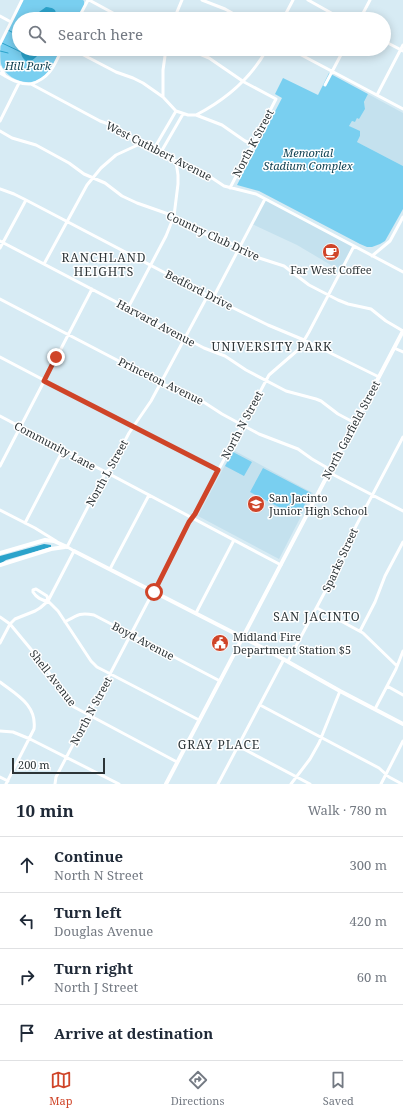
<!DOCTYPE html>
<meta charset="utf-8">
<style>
body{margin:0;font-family:"Noto Serif",serif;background:#f2f2f3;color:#1f2937}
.scale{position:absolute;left:12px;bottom:10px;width:93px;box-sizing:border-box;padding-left:4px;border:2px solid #2c3437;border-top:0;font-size:11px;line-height:14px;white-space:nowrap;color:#2c3437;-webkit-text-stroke:3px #fff;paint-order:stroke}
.stop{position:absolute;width:12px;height:12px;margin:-9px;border:3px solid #cf4428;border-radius:50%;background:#fff}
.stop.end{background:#cf4428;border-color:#fff;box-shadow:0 1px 4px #0008}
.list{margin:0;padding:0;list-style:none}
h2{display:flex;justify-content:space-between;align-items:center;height:52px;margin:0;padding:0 16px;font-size:17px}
h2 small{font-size:13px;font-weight:400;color:#747a83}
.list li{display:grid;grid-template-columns:26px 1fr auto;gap:12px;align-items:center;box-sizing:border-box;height:56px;padding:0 16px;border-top:1px solid #e0e1e3}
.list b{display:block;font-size:15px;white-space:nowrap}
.list p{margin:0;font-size:13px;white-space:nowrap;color:#747a83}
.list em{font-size:13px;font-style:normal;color:#747a83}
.icon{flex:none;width:22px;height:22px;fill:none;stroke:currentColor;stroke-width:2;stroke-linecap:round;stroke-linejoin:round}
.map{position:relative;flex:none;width:403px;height:784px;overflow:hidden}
.search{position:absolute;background:#fff;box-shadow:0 2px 10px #0003;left:12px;right:12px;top:12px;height:44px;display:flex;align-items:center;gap:10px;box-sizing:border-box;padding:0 14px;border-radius:22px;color:#747a83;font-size:15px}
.sheet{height:276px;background:#fff}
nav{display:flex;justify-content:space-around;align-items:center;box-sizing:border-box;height:56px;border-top:1px solid #e0e1e3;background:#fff;font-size:11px;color:#747a83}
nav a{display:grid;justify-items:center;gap:2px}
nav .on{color:#cf4428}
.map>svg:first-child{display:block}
.built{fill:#c4e1ee}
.green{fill:#79cff0}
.water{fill:#2ba3cb}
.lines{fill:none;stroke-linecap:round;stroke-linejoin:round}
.stream{stroke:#2ba3cb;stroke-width:1}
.minor{stroke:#fff;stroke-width:3}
.major{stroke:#fff;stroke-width:4}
.route{stroke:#cf4428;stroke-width:5}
.labels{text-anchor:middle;stroke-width:3;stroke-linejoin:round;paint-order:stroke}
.park-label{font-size:11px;font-style:italic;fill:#124354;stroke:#fff}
.street-label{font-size:11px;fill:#2c3437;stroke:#fff}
.poi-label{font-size:11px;fill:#2c3437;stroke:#fff;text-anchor:start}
.neighbourhood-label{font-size:12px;letter-spacing:1px;fill:#2c3437;stroke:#fff}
</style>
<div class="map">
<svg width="403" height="784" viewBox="0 0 403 784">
<rect width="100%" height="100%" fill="#d7ebf4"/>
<path class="built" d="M368,94L403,113V166L357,142L360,136L349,126L352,121L355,122L357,118H359L365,109L364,103Z
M265,199L354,246L341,271L297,245L252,224Z
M233,450L313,493L279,559L198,516Z"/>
<path class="green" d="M23,0H83L84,1V7L78,19H19V49H61C55,60 51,73 40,79C27,87 6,79 1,64C0,58 0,50 1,43Z
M329,73L368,94L364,102L365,109L359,119L357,118L355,122L352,121L349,126L360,131V136L357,142L403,166V209L385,241L380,244L372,247H367L360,244L259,191L237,185L282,98L275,94L283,78L318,95Z
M233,452L252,462L244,476L225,466Z
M263,468L311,493L298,517L250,492Z"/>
<path class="water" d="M46,7C55,8 58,10 54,19H35L39,12Z
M21,49H43C38,54 30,68 23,58C21,55 21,53 21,49Z
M44,544L51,545V547L6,560L0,564V556Z"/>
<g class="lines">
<path class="stream" d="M8,30L19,36
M2,43L21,52
M0,51L8,53
M30,60L32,67"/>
<path class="minor" d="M89,0L124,19
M202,0L225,9L243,19
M308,0L342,19
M0,16L11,22
M78,19L88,0
M174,19L182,0
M283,19L293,0
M360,19L370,0
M384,41L403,51
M0,44L22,0
M72,49L116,72L133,78L143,83L163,97L176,111L188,115H196L222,125L245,141L253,144
M188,49L209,58L244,82L276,99L230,188
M290,49L403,109
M0,67L5,76
M0,73C10,79 20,85 31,84L100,121L117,127L134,140L155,147L182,165L203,172L224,186L256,194L403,272
M31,84C50,78 54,66 62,49
M325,85L344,49
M377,95L403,45
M163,97V70L166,49
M196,115C225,100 251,78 267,49
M0,121L19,83
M0,131L12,138L36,145L69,163L84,174L105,183L122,196L137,203L174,216L185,221L203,233L211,237L225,240L256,257L284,266L309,285L338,300L348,304L371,309L386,321L403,331
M155,147L176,111
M161,152L183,114
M0,189L14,194L26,200L213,298L268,325L304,340L379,377
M0,241L204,348L225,356L246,370L286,391L316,399L321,401L338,414L355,423
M0,248L26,200
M372,256L390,241L403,217
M44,264L87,185L101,168L116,155L142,143
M213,298L265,199
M0,299L161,383L202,401L222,414L259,434L298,449L312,459L331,470L334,475L403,511
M128,308L166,236L174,216L178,184V175L176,162
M394,348L403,352
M0,357L139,430L218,470
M0,416L281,565
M0,466L92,289
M0,510L35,528L56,541
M25,523L63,450
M67,547L106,472L110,469L129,433L151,401L208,295
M110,569L149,495
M48,601C42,601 36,597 33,592V590L36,589L47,596L48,601L58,611L91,661L97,667L199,720
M317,608L363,633L397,666
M196,613L234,540
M0,617L10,624L44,665L70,704L74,707L177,762
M65,622C77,615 80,612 94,615L220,681
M360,631L375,602L385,576L403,542
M0,643L10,624L15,619L35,611L40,608L48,601L74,551L66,546
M288,661L343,558L356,526L403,437
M0,682C17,695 37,705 34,729L6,784
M387,686L403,695
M260,705L379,768L389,777L402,784
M375,709L396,669L403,651
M0,731L13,732L30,739L119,784
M238,746L310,784
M0,777L8,781
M55,784L56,777L153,592L189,522L195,514L269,375L299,349L309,332L354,246
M218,784L284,659
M291,784L310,759L319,743L340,691
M381,784L403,741"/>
<path class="major" d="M74,551L267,650L340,691L403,724
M0,553L45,540L54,541L67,547
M0,565L51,549L65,547
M166,784L403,331"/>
</g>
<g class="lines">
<path class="route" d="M56,357L44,381L218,470L195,514L189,522L154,592"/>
</g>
<defs>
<g id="cafe-disc" transform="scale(0.9)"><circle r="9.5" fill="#cf4428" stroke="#fff"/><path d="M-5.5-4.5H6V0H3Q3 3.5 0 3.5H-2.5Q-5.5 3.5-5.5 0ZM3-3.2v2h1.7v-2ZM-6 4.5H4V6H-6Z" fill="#fff"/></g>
<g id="school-disc" transform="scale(0.9)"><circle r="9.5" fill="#cf4428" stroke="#fff"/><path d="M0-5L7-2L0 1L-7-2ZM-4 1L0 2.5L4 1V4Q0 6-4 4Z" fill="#fff"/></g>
<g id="civic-disc" transform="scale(0.9)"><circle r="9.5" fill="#cf4428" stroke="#fff"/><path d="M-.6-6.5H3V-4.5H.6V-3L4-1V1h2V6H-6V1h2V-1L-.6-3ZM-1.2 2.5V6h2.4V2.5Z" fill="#fff"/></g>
</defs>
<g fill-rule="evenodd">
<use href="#cafe-disc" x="331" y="252"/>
<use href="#school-disc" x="256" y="504"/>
<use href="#civic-disc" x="220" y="643"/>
</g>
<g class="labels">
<g class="park-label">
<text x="28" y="70">Hill Park</text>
<text x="308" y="157">Memorial<tspan x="308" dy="13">Stadium Complex</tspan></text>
</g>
<g class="street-label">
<text transform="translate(253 143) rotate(-62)" y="4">North K Street</text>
<text transform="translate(159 151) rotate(27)" y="4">West Cuthbert Avenue</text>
<text transform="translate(213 236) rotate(25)" y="4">Country Club Drive</text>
<text transform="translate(199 290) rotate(27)" y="4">Bedford Drive</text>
<text transform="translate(156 323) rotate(28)" y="4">Harvard Avenue</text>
<text transform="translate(161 381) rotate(26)" y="4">Princeton Avenue</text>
<text transform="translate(242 425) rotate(-62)" y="4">North N Street</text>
<text transform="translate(351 430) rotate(-62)" y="4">North Garfield Street</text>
<text transform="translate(55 446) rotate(28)" y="4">Community Lane</text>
<text transform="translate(107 473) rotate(-61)" y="4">North L Street</text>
<text transform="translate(340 560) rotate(-65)" y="4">Sparks Street</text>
<text transform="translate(143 641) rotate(28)" y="4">Boyd Avenue</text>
<text transform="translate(53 678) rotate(52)" y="4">Shell Avenue</text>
<text transform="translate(91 711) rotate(-62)" y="4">North N Street</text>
</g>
<g class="poi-label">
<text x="331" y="274" text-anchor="middle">Far West Coffee</text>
<text x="269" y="502">San Jacinto<tspan x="269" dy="13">Junior High School</tspan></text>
<text x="233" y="641">Midland Fire<tspan x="233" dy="13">Department Station $5</tspan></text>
</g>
<g class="neighbourhood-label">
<text x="104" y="262">RANCHLAND<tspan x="104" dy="14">HEIGHTS</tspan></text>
<text x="272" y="351">UNIVERSITY PARK</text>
<text x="317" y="621">SAN JACINTO</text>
<text x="219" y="749">GRAY PLACE</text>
</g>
</g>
</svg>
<div class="scale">200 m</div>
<div class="stop" style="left:154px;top:592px"></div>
<div class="stop end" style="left:56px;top:357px"></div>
<div class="search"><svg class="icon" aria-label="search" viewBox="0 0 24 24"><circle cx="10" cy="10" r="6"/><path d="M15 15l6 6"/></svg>Search here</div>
</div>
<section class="sheet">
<h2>10 min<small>Walk · 780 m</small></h2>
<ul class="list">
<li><svg class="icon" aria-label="ahead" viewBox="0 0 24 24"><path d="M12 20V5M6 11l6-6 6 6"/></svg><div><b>Continue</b><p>North N Street</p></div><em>300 m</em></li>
<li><svg class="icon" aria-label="left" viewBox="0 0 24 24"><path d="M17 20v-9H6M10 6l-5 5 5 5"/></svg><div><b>Turn left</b><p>Douglas Avenue</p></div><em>420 m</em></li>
<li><svg class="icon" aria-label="right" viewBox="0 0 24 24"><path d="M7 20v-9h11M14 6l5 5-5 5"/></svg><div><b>Turn right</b><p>North J Street</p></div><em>60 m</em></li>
<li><svg class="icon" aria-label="arrive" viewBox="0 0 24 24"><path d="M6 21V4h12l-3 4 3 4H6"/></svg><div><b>Arrive at destination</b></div></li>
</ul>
</section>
<nav>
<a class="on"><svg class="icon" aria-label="map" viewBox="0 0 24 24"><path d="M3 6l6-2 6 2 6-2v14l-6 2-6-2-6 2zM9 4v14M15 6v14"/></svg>Map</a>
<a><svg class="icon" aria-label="directions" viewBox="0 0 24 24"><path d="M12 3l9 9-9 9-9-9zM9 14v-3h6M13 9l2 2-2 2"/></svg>Directions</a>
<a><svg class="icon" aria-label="saved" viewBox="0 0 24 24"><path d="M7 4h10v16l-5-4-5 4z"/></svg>Saved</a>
</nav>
